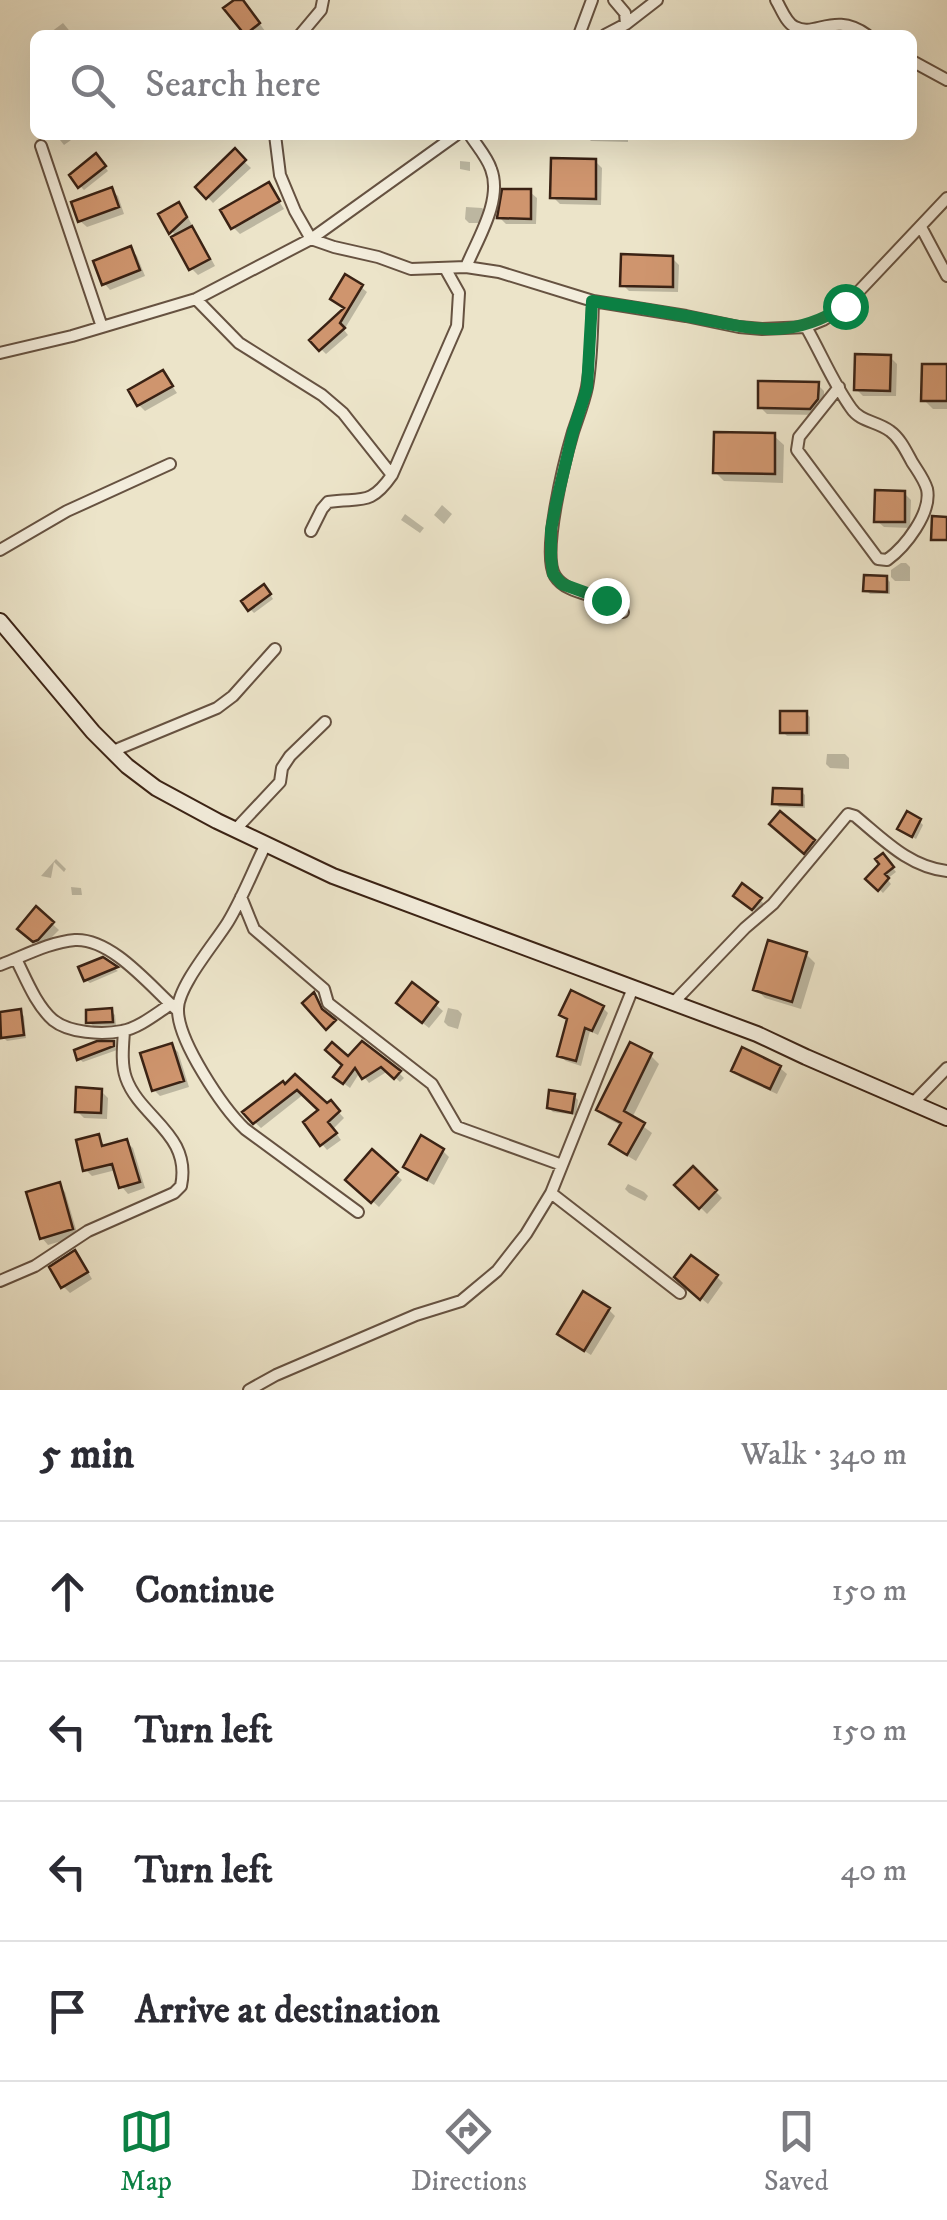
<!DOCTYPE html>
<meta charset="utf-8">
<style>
body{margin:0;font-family:"IM FELL DW Pica",serif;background:#f7f7f7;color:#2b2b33}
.stop{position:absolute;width:30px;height:30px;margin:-22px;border:8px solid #0b8043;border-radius:50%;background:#fff}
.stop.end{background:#0b8043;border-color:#fff;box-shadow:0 2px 10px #0008}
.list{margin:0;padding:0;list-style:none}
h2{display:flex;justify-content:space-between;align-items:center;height:130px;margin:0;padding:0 40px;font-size:42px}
h2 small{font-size:32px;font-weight:400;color:#7c7c81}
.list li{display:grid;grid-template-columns:65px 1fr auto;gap:30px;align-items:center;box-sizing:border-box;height:140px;padding:0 40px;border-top:2px solid #e1e1e2}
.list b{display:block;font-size:38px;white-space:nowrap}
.list em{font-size:32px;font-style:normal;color:#7c7c81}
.icon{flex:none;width:55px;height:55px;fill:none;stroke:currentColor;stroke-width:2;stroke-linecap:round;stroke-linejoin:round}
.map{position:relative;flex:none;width:947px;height:1390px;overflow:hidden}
.search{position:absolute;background:#fff;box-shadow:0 10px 40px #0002;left:30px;right:30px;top:30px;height:110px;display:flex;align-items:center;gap:25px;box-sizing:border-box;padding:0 35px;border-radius:15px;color:#7c7c81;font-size:38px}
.sheet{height:690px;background:#fff}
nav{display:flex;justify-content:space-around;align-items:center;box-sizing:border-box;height:140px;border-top:2px solid #e1e1e2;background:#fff;font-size:28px;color:#7c7c81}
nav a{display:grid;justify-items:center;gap:5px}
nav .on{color:#0b8043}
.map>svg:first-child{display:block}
.shadow{fill:#0003}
.building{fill:#cf956e;stroke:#3a2214;stroke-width:2.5}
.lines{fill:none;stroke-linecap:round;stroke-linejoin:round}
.minor-casing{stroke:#665241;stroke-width:14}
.secondary-casing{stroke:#3a2214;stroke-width:18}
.minor{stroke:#f3eddc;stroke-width:10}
.secondary{stroke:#f3eddc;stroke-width:14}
.route{stroke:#0b8043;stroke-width:12}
</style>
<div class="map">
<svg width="947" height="1390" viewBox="0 0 947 1390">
<rect width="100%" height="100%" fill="#ece4c9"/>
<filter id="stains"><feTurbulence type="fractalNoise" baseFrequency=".002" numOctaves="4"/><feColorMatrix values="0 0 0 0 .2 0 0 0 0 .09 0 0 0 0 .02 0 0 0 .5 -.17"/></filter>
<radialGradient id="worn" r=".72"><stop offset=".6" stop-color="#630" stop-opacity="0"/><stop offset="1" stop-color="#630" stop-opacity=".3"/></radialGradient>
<path class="shadow" d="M238,0L246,5L265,31L260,35H247L227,8Z
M63,23L73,35H47Z
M56,135H67L71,140L64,145Z
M585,135H628V142L591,141Z
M234,152L251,168L213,203L198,187Z
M100,160L108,171L84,190L80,186Z
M460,161L470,162V171L460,169Z
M595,161L602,168L601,205L560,204L553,197Z
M269,186L284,209L240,234L233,227Z
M111,190L118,196L124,214L87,227L80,221Z
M530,192L537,198L536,224H506L499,217Z
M178,205L185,212L192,225L190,227L198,235L215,266L198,275L191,268L176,237L162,215Z
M466,207L482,208L485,211L481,223H469L465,219Z
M131,249L137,256L145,276L110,290L104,283Z
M672,258L679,265L678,292L629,291L622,284Z
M361,287L367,292L344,330L348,335L326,354L312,340L346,309L333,299Z
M890,357L897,364L896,396H863L856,389Z
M947,367V409H933L924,400Z
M163,373L177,393L145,411L139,405Z
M818,385L824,391V406L817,415L767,414L760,407Z
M774,436L784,445L783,483L724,481L715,472Z
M904,493L911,500L910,528L884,527L877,521Z
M442,505L452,514L444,524L434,515Z
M405,514L424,528L420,533L401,520Z
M901,563H906L910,567V581H895L891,577V570Z
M886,578L890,582V594H870L866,590Z
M268,591L273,599L254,613L250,609Z
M806,713L810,717V736H787L783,732Z
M827,754H845L849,758V769L830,768L826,764Z
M801,791L805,795V808L779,807L775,803Z
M919,821L923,825L916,839L904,832Z
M883,856L896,872L887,879L891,884L883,893L869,879L882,864Z
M56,859L66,869L64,872L54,862L51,878L41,876Z
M71,887L81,888L82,895H72Z
M740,899L760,900L764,904L757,912Z
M37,910L59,930L42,947L21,929Z
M806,954L815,963L801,1009L765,998L756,989Z
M102,960L118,971L90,983L86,980Z
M413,985L443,1011L429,1028L405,1009Z
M448,1008L458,1010L462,1014L458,1029L448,1026L444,1022Z
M603,1008L608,1013L598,1035L590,1031L581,1066L566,1061L560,1056L567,1020L562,1015Z
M111,1011L115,1015L116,1025L93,1026L89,1022Z
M20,1012L24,1016L26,1038L7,1041L3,1037Z
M113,1043L117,1050L83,1062L79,1059Z
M362,1044L399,1073L404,1078L400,1082L388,1071L369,1083L360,1072L350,1088L342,1082Z
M172,1046L178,1052L189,1087L160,1096L154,1090Z
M651,1056L659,1064L632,1118L652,1133L636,1161L621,1152L612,1144L622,1126L607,1118L599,1110Z
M780,1068L787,1074L777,1094L740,1077L734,1070Z
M295,1077L327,1107L331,1104L344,1118L333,1129L341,1140L327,1150L322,1144V1111L304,1094L261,1128L245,1113L286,1088Z
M101,1091L108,1098L107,1119L84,1118L77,1111Z
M574,1096L578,1100L576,1115L553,1112L549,1108Z
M99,1137L106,1148L126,1142L133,1148L145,1188L128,1194L122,1187L116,1170L92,1176L85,1169Z
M443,1151L449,1157L434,1185L413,1173L406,1166Z
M372,1153L402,1180L379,1207L349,1180Z
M693,1169L722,1198L707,1214L678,1185Z
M628,1184L644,1192L648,1196L645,1201L629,1193L625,1189Z
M59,1185L65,1192L78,1236L48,1245L42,1238Z
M81,1260L92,1279L70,1293L63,1286Z
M717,1277L723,1283L708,1304L684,1284Z
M609,1310L615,1316L591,1355L567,1340Z"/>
<path class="building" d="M234,0H243L260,23L245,35L223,8Z
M235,148L246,160L206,199L195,187Z
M96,153L106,166L78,188L69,175Z
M551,158L596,159V199L550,198Z
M269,182L280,201L231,229L220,210Z
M112,187L119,207L78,222L71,202Z
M502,189H531V219L497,218Z
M179,202L187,217L169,234L158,214Z
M192,226L210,259L189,270L171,237Z
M131,246L140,270L102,285L93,261Z
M621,254L673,256V287L620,286Z
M345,274L363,285L340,323L345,328L319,351L309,340L344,308L330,299Z
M855,354L891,355L890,391L854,390Z
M922,364H947V401H921Z
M163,370L173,386L137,406L128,390Z
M758,381L819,382L818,399L810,409L758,408Z
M714,432L775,433V474L713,473Z
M875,490L905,491V522H874Z
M932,516L947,517V540H931Z
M864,575L887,576V592L863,591Z
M264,584L271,594L248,611L241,601Z
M780,711H807V733H780Z
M773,788L802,789V805L772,804Z
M780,811L815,840L804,854L769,824Z
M907,811L921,819L912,837L897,829Z
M883,853L894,867L885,874L889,878L878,891L865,879L879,864L875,859Z
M742,883L762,898L752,910L733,896Z
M36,906L54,922L38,940L33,942L17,929Z
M768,940L807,952L792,1002L753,990Z
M103,957L118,967L84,981L78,967Z
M412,982L438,1002L422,1023L396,1003Z
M571,990L604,1006L592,1031L585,1028L576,1061L557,1056L567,1019L559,1015Z
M314,992L322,1009L336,1020L326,1030L302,1003Z
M112,1008L113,1022L86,1023V1010Z
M21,1009L24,1035L1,1038L0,1012Z
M97,1041H114V1046L77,1060L74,1050Z
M362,1041L401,1071L394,1079L381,1067L362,1079L355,1068L343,1084L333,1077L342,1065L325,1050L332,1042L348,1056Z
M630,1042L652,1053L624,1111L645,1123L627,1155L609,1144L621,1123L596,1110Z
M172,1043L184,1081L152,1091L140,1053Z
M742,1047L781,1066L770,1089L731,1071Z
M295,1074L327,1103L331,1100L340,1111L328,1122L337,1133L320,1146L303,1122L318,1110L297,1090L253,1124L242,1112L283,1081L285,1084Z
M76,1087L102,1089L101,1113L75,1112Z
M549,1090L575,1094L572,1113L547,1108Z
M99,1134L102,1146L127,1139L140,1182L119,1188L112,1164L83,1171L76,1140Z
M421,1135L444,1149L427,1180L403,1167Z
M372,1149L398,1172L371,1203L345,1180Z
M693,1166L717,1190L699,1209L674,1185Z
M60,1182L73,1229L40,1239L26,1192Z
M75,1250L88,1272L61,1288L49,1267Z
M691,1255L718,1275L700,1300L674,1277Z
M583,1291L610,1308L584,1351L557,1334Z"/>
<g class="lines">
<g class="minor-casing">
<path id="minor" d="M614,0L625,13L626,24
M776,0C781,8 786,23 795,27C815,38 834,11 867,35
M300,35L321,10L323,0
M579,35L592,0
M605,35L626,24L657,0
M912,61L947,80
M275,135L280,175L295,211L311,239L334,247L378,257L411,269L466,267L499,272L593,301L686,316L739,327L762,329L806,327L823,320L845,306L947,198
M41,146L102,327
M921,227L947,276
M466,267C477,240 503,200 491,169C487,157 477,146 470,135
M196,299L239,343L322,395L343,413L392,475
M593,301C592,329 592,359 587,387C584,402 578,417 573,432C565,459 541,553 555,576C568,597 606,593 623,612
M806,327C821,353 833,383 851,408C860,422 877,421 890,431C900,438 906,451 912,462C917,470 924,479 927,489C932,513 905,547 887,560L878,559L797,450L799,437L839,387
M0,353L72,336L196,299L311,239L456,135
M311,531L322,509L328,502C361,497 370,507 392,475L457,326L459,293L445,268
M0,550L67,511L170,464
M113,751L217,708L233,696L275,649
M235,830L280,782L282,768L290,756L325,722
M266,844C253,870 243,897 228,922C215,943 178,986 178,1009C177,1040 223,1108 245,1129L358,1212
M241,897L254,929L324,989L328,1003L432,1084L457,1127L562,1165
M16,959C26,979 36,1005 53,1020C69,1033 102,1035 122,1031C139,1028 157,1013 171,1004
M0,965C24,956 50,942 75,940C112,938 151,987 177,1010
M673,1003L745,928L773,904L848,814L855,816C883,839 909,867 947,871
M913,1103L947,1068
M551,1193L680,1293
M0,1281L35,1266L88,1231L174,1193L181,1186C192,1134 140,1118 126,1078C121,1064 123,1046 124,1031
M249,1390L276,1375L416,1315L461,1301L497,1271L526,1234L551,1193L633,988"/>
</g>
<g class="secondary-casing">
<path id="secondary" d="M0,621L93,732L127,766L156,788L217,821L333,876L757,1034L806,1057L947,1118"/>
</g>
<use href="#minor" class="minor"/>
<use href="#secondary" class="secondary"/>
</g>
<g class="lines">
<path class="route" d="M606,600L562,584L553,574L551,558V530L556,504L573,432L587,388L592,301C624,306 655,310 686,316C750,327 785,343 845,306"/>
</g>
<rect width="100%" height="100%" filter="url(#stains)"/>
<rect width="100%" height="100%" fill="url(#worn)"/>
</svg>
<div class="stop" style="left:845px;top:306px"></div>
<div class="stop end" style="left:606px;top:600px"></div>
<div class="search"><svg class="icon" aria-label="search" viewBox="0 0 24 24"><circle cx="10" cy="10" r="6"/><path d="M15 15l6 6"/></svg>Search here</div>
</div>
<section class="sheet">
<h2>5 min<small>Walk · 340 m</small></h2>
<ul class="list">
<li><svg class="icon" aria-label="ahead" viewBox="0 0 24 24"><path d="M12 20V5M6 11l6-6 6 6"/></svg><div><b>Continue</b></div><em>150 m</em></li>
<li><svg class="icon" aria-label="left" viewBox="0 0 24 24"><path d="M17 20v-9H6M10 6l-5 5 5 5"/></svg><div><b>Turn left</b></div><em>150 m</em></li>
<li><svg class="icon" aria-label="left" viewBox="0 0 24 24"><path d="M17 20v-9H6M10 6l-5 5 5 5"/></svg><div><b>Turn left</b></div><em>40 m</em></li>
<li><svg class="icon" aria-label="arrive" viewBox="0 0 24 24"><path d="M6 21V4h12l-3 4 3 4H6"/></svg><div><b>Arrive at destination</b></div></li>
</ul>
</section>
<nav>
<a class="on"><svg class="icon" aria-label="map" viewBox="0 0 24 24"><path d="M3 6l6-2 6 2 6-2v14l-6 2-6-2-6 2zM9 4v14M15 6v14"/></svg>Map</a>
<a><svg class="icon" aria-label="directions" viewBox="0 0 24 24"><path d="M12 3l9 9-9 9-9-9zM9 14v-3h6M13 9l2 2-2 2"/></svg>Directions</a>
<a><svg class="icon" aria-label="saved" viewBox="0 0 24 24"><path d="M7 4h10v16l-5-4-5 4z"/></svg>Saved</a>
</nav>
